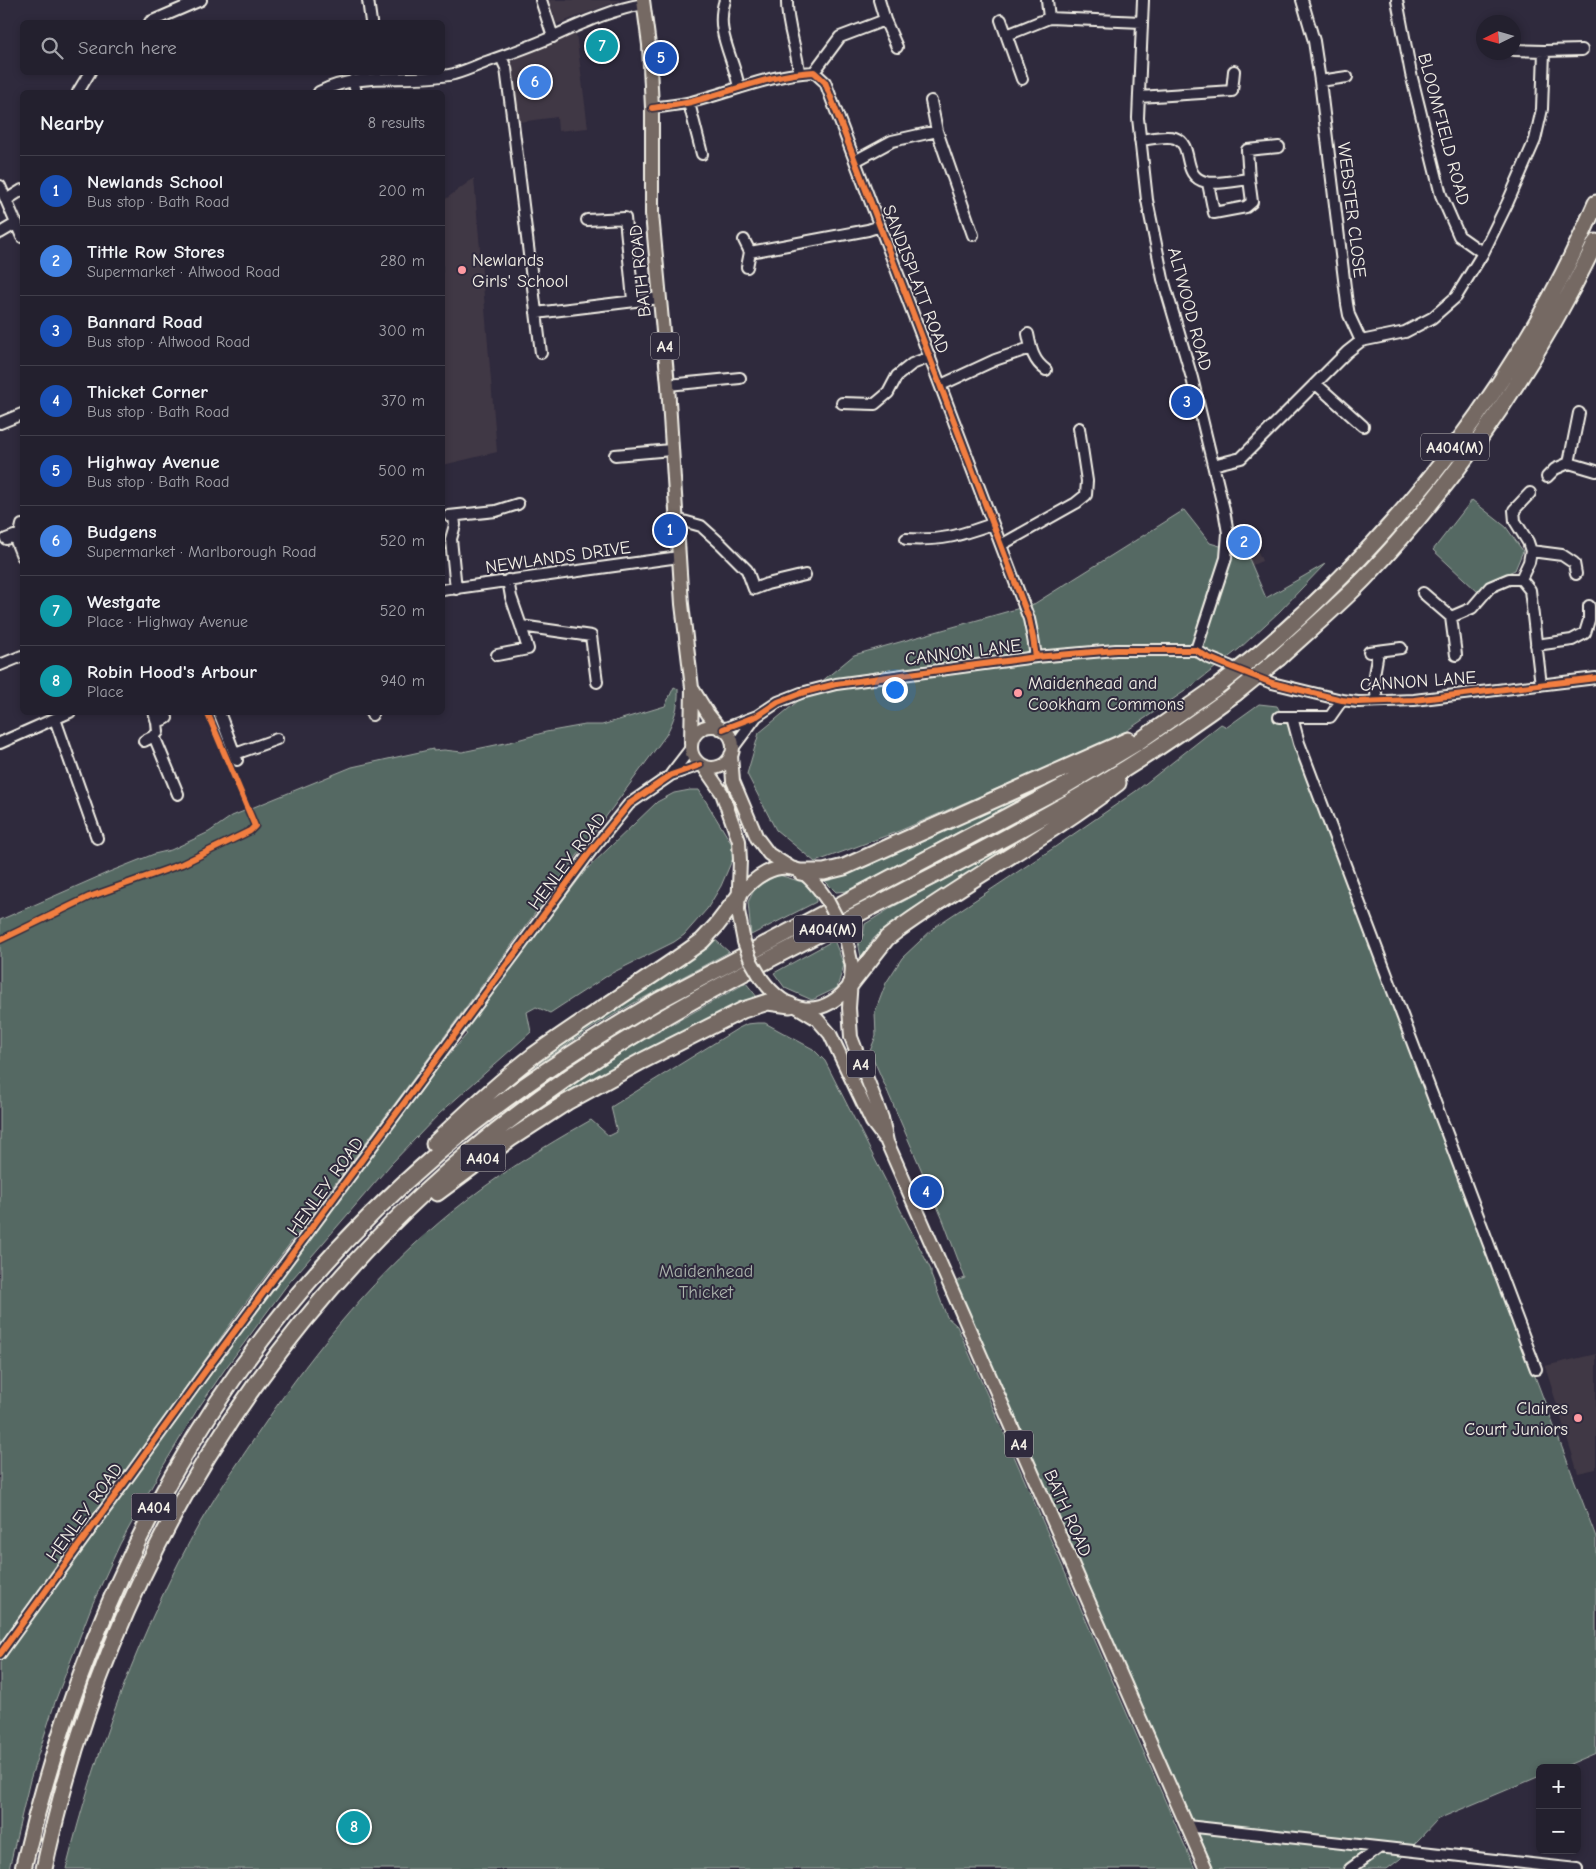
<!DOCTYPE html>
<meta charset="utf-8">
<style>
body{margin:0;font-family:"Comic Neue",sans-serif;background:#2f2d3a;color:#f1f3f6}
.controls{position:absolute;right:15px;bottom:15px;display:grid;overflow:hidden;border-radius:8px;box-shadow:0 2px 8px #0003}
.controls button{width:45px;height:45px;display:grid;place-items:center;padding:0;border:0;border-bottom:1px solid #403e4a;background:#23202e;color:#f1f3f6;font:25px sans-serif}
.compass{position:absolute;left:1476px;top:15px;width:45px;height:45px;border-radius:50%;background:#23202e;box-shadow:0 2px 8px #0003;rotate:265deg}
.you{position:absolute;left:894px;top:689px;width:18px;height:18px;margin:-12px;border:4px solid #fff;border-radius:50%;background:#1a73e8;box-shadow:0 0 0 8px #1a73e833}
.badge{display:grid;place-items:center;width:32px;height:32px;border-radius:50%;background:#db2777;color:#fff;font-size:16px;font-weight:700}
.pin{position:absolute;translate:-50% -50%;border:2px solid #fff;box-shadow:0 1px 5px #0006}
.list{margin:0;padding:0;list-style:none}
h2{display:flex;justify-content:space-between;align-items:center;height:65px;margin:0;padding:0 20px;font-size:21px}
h2 small{font-size:16px;font-weight:400;color:#a3a3aa}
.list li{display:grid;grid-template-columns:32px 1fr auto;gap:15px;align-items:center;box-sizing:border-box;height:70px;padding:0 20px;border-top:1px solid #403e4a}
.list b{display:block;font-size:19px;white-space:nowrap}
.list p{margin:0;font-size:16px;white-space:nowrap;color:#a3a3aa}
.list em{font-size:16px;font-style:normal;color:#a3a3aa}
.icon{flex:none;width:28px;height:28px;fill:none;stroke:currentColor;stroke-width:2;stroke-linecap:round;stroke-linejoin:round}
.map{position:relative;flex:none;width:1596px;height:1869px;overflow:hidden}
.search{position:absolute;background:#23202e;box-shadow:0 2px 8px #0003;left:20px;top:20px;width:425px;height:55px;display:flex;align-items:center;gap:12px;box-sizing:border-box;padding:0 18px;border-radius:8px;color:#a3a3aa;font-size:19px}
.panel{position:absolute;background:#23202e;box-shadow:0 2px 8px #0003;left:20px;top:90px;width:425px;height:625px;border-radius:8px}
.map>svg:first-child{display:block}
.built{fill:#413845}
.green{fill:#546964;stroke:#a4ada6}
.lines{fill:none;stroke-linecap:round;stroke-linejoin:round}
.minor-casing{stroke:#f4f1e8;stroke-width:14}
.major-casing{stroke:#f4f1e8;stroke-width:16}
.highway-casing{stroke:#f4f1e8;stroke-width:19}
.minor{stroke:#2f2a3d;stroke-width:10}
.major{stroke:#756964;stroke-width:12}
.highway{stroke:#756964;stroke-width:15}
.major-bridge-casing{stroke:#f4f1e8;stroke-width:16;stroke-linecap:butt}
.highway-bridge-casing{stroke:#f4f1e8;stroke-width:19;stroke-linecap:butt}
.major-bridge{stroke:#756964;stroke-width:12}
.highway-bridge{stroke:#756964;stroke-width:15}
.cycleway-casing{stroke:#2f2a3d;stroke-width:9}
.cycleway{stroke:#f27e40;stroke-width:6}
.poi-dot{fill:#ff9aa2;stroke:#2f2a3d;stroke-width:2}
.labels{text-anchor:middle;stroke-width:4;stroke-linejoin:round;paint-order:stroke}
.shield{fill:#2f2a3d;stroke:#b9b5b5;stroke-width:1}
.shield-label{font-size:16px;font-weight:bold;fill:#f4f1e8}
.street-label{font-size:18px;fill:#f4f1e8;stroke:#2f2a3d}
.poi-label{font-size:18px;fill:#f4f1e8;stroke:#2f2a3d;text-anchor:start}
.park-label{font-size:18px;fill:#acb4ad;stroke:#2f2a3d}
</style>
<div class="map">
<svg width="1596" height="1869" viewBox="0 0 1596 1869">
<rect width="100%" height="100%" fill="#2f2a3d"/>
<filter id="ink" filterUnits="userSpaceOnUse"><feTurbulence type="fractalNoise" baseFrequency=".02" numOctaves="2"/><feDisplacementMap in="SourceGraphic" scale="10" xChannelSelector="R" yChannelSelector="G"/><feConvolveMatrix kernelMatrix="1 2 1 2 8 2 1 2 1" color-interpolation-filters="sRGB"/></filter>
<g filter="url(#ink)">
<path class="built" d="M549,0H621L557,24Z
M576,33L588,128L558,131L557,117L519,122L511,61Z
M474,178L497,452L443,465V201Z
M1247,526L1262,561L1245,568L1230,539L1233,533Z
M1596,1354V1469L1578,1473L1545,1366Z"/>
<path class="green" d="M1472,500L1506,527L1523,551L1515,570L1493,579L1479,593L1433,550Z
M1184,510L1210,543L1247,554L1266,598L1325,564L1279,612L1239,649L1188,689L1119,736L899,831L815,862L776,830L747,774L759,733L854,655L1034,604Z
M674,687L678,689C679,706 674,720 666,735L405,1090L241,1309L130,1466L0,1643V920L109,872L154,854L171,850L209,832L232,816L352,767L433,749V751L444,750L462,752L510,742L546,732L585,725H602L665,706Z
M1259,704L1277,706L1288,726L1596,1537V1753L1561,1768H1540V1776L1438,1819L1400,1859L1387,1869H1214L955,1282L965,1278L943,1220L870,1051L876,1036L875,1012L886,983L902,958L936,926L1052,849L1136,791L1221,724L1227,727Z
M690,790H699L736,851L721,886L707,909L684,935L674,942L610,974L550,1013L536,1007L527,1012L531,1032L439,1114L391,1164L287,1285L225,1369L197,1410L162,1468L120,1544L92,1605L56,1699L30,1780L9,1869H0V1662L371,1156L431,1075L467,1034L463,1031L586,870L657,802L674,793Z
M1019,796L1020,799L848,891L836,892L824,880L860,866Z
M1032,833L1034,834L907,912L874,938L861,957L857,937L863,936L865,924L891,908Z
M779,875L802,882L815,891L816,902L751,935L748,902L756,886Z
M712,937L729,952L634,1003L592,1028L519,1077L518,1076Z
M834,940L844,965L837,988L812,1000L785,988L774,973Z
M746,983L757,997L721,1014L516,1126L579,1081L631,1047Z
M757,1023H765L813,1049L825,1061L931,1270V1275L947,1317L957,1326L1195,1869H66C96,1749 140,1629 201,1521C220,1488 242,1457 263,1426C316,1347 379,1271 453,1211C496,1176 543,1147 591,1120L609,1136L617,1132L611,1107L737,1029L747,1024Z"/>
<g class="lines">
<g class="minor-casing">
<path id="minor" d="M368,0L371,22
M541,0L553,37
M725,0C714,32 734,57 739,88
M787,0C786,25 797,48 799,73
M879,0L885,20L897,47
M1047,0L1049,18
M1143,0L1138,118L1147,200L1163,279L1192,378L1224,510L1228,533L1226,558L1196,650
M1302,0L1314,41L1320,81L1347,304L1349,315L1361,341
M1397,0L1411,74L1441,195L1459,236L1483,253
M1001,20L1022,79
M150,22L201,0
M1007,35L1049,18L1142,22
M1544,51L1582,50
M501,57L506,68L513,123L541,353
M814,72L840,37L885,20
M353,80L356,92
M1320,81L1347,77
M78,92L90,72
M319,92C363,70 408,84 454,74C465,71 476,66 486,62C509,54 532,46 554,36C583,23 613,9 644,4
M1139,97L1232,91L1234,71
M931,101L937,131L973,235
M689,103L702,154
M652,108C665,106 678,105 691,102C731,92 772,74 814,72L825,82L1029,619L1033,638L1036,657
M1140,140C1150,139 1166,135 1175,138C1195,145 1180,176 1206,182C1217,185 1238,180 1249,179L1252,202L1246,207L1214,213L1208,183
M855,161L892,141L937,131
M1249,179L1247,150L1279,147
M0,186L22,237
M6,200L22,190
M587,220L625,218L633,300
M0,233L17,223
M744,240L750,252L747,267
M750,252L868,230L880,226
M536,313L660,298
M1028,334C1031,349 1033,361 1046,370
M1316,384L1363,426
M668,385L740,378
M941,385L995,360L1030,348
M842,403L875,404L888,393L897,376L912,364L930,357
M0,423L22,414
M615,455L671,450
M1569,463L1596,471
M1213,465L1241,458L1347,352L1361,341L1405,332L1432,318L1456,297L1483,253L1507,204L1535,140L1542,109L1544,51L1514,50
M1547,477L1555,469L1569,463L1579,413
M449,516L496,511L518,504
M454,516L455,525L451,539L456,589
M676,519L701,526L721,544L747,570L754,589L767,584L805,575
M14,536L22,556
M6,539L20,534L22,525
M906,539C942,541 958,536 992,524
M1001,545L1076,503L1086,495L1087,481L1079,428
M1531,551L1562,555L1574,563L1576,574
M1521,579L1529,562L1531,551L1528,542L1515,521L1514,510L1530,493
M508,580L511,597L521,626L591,636L597,682
M442,590L679,557
M1423,593L1451,617L1456,655
M1451,617L1472,608L1490,587L1509,579H1521L1530,590L1541,685
M1536,645L1572,640L1585,633L1589,620V606
M1377,651V658L1374,675L1377,701
M1369,652L1401,648
M497,655L528,649L521,626
M0,665L22,656
M219,712L237,760
M371,712L372,715
M1279,717H1330L1342,700
M1292,717L1299,743L1536,1369
M55,719L97,838
M157,722L167,718
M723,729L757,716L778,702L801,693L836,684L1036,657L1116,650H1196L1207,657L1229,666L1272,683L1342,700L1358,702L1414,700L1596,678
M154,736L178,794
M144,741L154,736L158,732L157,722L154,712
M0,743L70,712
M733,748L756,717
M235,754L277,739
M671,774L691,748
M0,1654L209,1366L591,851L629,804L671,775L700,765
M1187,1826L1577,1869
M1350,1869L1379,1848"/>
</g>
<g class="major-casing">
<path id="major" d="M643,0L649,45L652,108V214L668,385L682,604L692,688L691,744
M692,688L708,714L719,728
M691 747a21 21 0 1 1 42 0a21 21 0 1 1-42 0Z
M731,755L733,781L757,838L769,854L793,869
M704,767L722,793L739,841L740,861L738,911L744,942
M739,896C753,878 776,860 800,871C811,877 820,890 827,900
M845,934L852,966L849,1008L851,1037L882,1118L887,1142L1206,1869
M761,978C787,1014 822,1021 851,984
M799,1008L817,1019L830,1034L872,1122L884,1138"/>
</g>
<g class="highway-casing">
<path id="highway" d="M1261,652C1404,529 1522,377 1596,203
M1279,658C1308,631 1338,606 1365,578C1460,478 1536,365 1596,242
M801,872H824L844,867L1128,740
M851,984L887,938L896,931C968,879 1047,837 1118,783
M434,1144C466,1113 499,1082 534,1055C589,1015 647,981 702,941L716,926L739,896
M437,1193L510,1139L567,1102L642,1061L743,1010L768,1002L790,1005
M23,1869C89,1587 216,1343 438,1153C506,1094 581,1046 658,1001L1063,787L1135,744L1217,687
M44,1869C120,1511 334,1211 649,1026C793,941 946,875 1090,790C1140,761 1188,728 1236,693"/>
</g>
<use href="#minor" class="minor"/>
<use href="#major" class="major"/>
<use href="#highway" class="highway"/>
<g class="major-bridge-casing">
<path id="major-bridge" d="M827,900L845,934
M744,942L751,961L761,978"/>
</g>
<g class="highway-bridge-casing">
<path id="highway-bridge" d="M1217,687L1261,652
M1236,693L1279,658"/>
</g>
<use href="#major-bridge" class="major-bridge"/>
<use href="#highway-bridge" class="highway-bridge"/>
<g class="cycleway-casing">
<path id="cycleway" d="M652,108C665,106 678,105 691,102C731,92 772,74 814,72L825,82L1029,619L1033,638L1036,657
M723,729L757,716L778,702L801,693L836,684L1036,657L1116,650H1196L1207,657L1229,666L1272,683L1342,700L1358,702L1414,700L1596,678
M0,940L89,897L182,864L250,831L255,826L207,712
M0,1654L209,1366L591,851L629,804L671,775L700,765"/>
</g>
<use href="#cycleway" class="cycleway"/>
</g>
</g>
<g class="poi-dot">
<circle cx="462" cy="270" r="5"/>
<circle cx="1018" cy="693" r="5"/>
<circle cx="1578" cy="1418" r="5"/>
</g>
<g class="labels">
<g class="shield">
<rect x="651" y="332.5" width="28" height="27" rx="4"/>
<rect x="1421" y="433.5" width="68" height="27" rx="4"/>
<rect x="794" y="915.5" width="68" height="27" rx="4"/>
<rect x="847" y="1050.5" width="28" height="27" rx="4"/>
<rect x="460.5" y="1144.5" width="45" height="27" rx="4"/>
<rect x="1005" y="1430.5" width="28" height="27" rx="4"/>
<rect x="131.5" y="1493.5" width="45" height="27" rx="4"/>
</g>
<g class="shield-label">
<text x="665" y="352">A4</text>
<text x="1455" y="453">A404(M)</text>
<text x="828" y="935">A404(M)</text>
<text x="861" y="1070">A4</text>
<text x="483" y="1164">A404</text>
<text x="1019" y="1450">A4</text>
<text x="154" y="1513">A404</text>
</g>
<g class="street-label">
<text transform="translate(1444 129) rotate(75)" y="6">BLOOMFIELD ROAD</text>
<text transform="translate(1352 210) rotate(83)" y="6">WEBSTER CLOSE</text>
<text transform="translate(640 271) rotate(-96)" y="6">BATH ROAD</text>
<text transform="translate(916 279) rotate(69)" y="6">SANDISPLATT ROAD</text>
<text transform="translate(1190 309) rotate(75)" y="6">ALTWOOD ROAD</text>
<text transform="translate(558 557) rotate(-8)" y="6">NEWLANDS DRIVE</text>
<text transform="translate(963 652) rotate(-7)" y="6">CANNON LANE</text>
<text transform="translate(1418 681) rotate(-4)" y="6">CANNON LANE</text>
<text transform="translate(567 861) rotate(-53)" y="6">HENLEY ROAD</text>
<text transform="translate(325 1186) rotate(-54)" y="6">HENLEY ROAD</text>
<text transform="translate(84 1512) rotate(-54)" y="6">HENLEY ROAD</text>
<text transform="translate(1068 1513) rotate(66)" y="6">BATH ROAD</text>
</g>
<g class="poi-label">
<text x="472" y="266">Newlands<tspan x="472" dy="21">Girls' School</tspan></text>
<text x="1028" y="689">Maidenhead and<tspan x="1028" dy="21">Cookham Commons</tspan></text>
<text x="1568" y="1414" text-anchor="end">Claires<tspan x="1568" dy="21">Court Juniors</tspan></text>
</g>
<g class="park-label">
<text x="706" y="1277">Maidenhead<tspan x="706" dy="21">Thicket</tspan></text>
</g>
</g>
</svg>
<div class="controls">
<button>+</button>
<button>−</button>
</div>
<svg class="compass" viewBox="-18 -18 36 36"><path d="M0-13l5 13h-10z" fill="#e53935"/><path d="M0 13l5-13h-10z" fill="#a3a3aa"/></svg>
<div class="you"></div>
<div class="pin badge" style="left:670px;top:530px;background:#1a4fb4">1</div>
<div class="pin badge" style="left:1244px;top:542px;background:#3f7fe0">2</div>
<div class="pin badge" style="left:1187px;top:402px;background:#1a4fb4">3</div>
<div class="pin badge" style="left:926px;top:1192px;background:#1a4fb4">4</div>
<div class="pin badge" style="left:661px;top:58px;background:#1a4fb4">5</div>
<div class="pin badge" style="left:535px;top:82px;background:#3f7fe0">6</div>
<div class="pin badge" style="left:602px;top:46px;background:#0f9aa8">7</div>
<div class="pin badge" style="left:354px;top:1827px;background:#0f9aa8">8</div>
<div class="search"><svg class="icon" aria-label="search" viewBox="0 0 24 24"><circle cx="10" cy="10" r="6"/><path d="M15 15l6 6"/></svg>Search here</div>
<section class="panel">
<h2>Nearby<small>8 results</small></h2>
<ul class="list">
<li><span class="badge" style="background:#1a4fb4">1</span><div><b>Newlands School</b><p>Bus stop · Bath Road</p></div><em>200 m</em></li>
<li><span class="badge" style="background:#3f7fe0">2</span><div><b>Tittle Row Stores</b><p>Supermarket · Altwood Road</p></div><em>280 m</em></li>
<li><span class="badge" style="background:#1a4fb4">3</span><div><b>Bannard Road</b><p>Bus stop · Altwood Road</p></div><em>300 m</em></li>
<li><span class="badge" style="background:#1a4fb4">4</span><div><b>Thicket Corner</b><p>Bus stop · Bath Road</p></div><em>370 m</em></li>
<li><span class="badge" style="background:#1a4fb4">5</span><div><b>Highway Avenue</b><p>Bus stop · Bath Road</p></div><em>500 m</em></li>
<li><span class="badge" style="background:#3f7fe0">6</span><div><b>Budgens</b><p>Supermarket · Marlborough Road</p></div><em>520 m</em></li>
<li><span class="badge" style="background:#0f9aa8">7</span><div><b>Westgate</b><p>Place · Highway Avenue</p></div><em>520 m</em></li>
<li><span class="badge" style="background:#0f9aa8">8</span><div><b>Robin Hood's Arbour</b><p>Place</p></div><em>940 m</em></li>
</ul>
</section>
</div>
